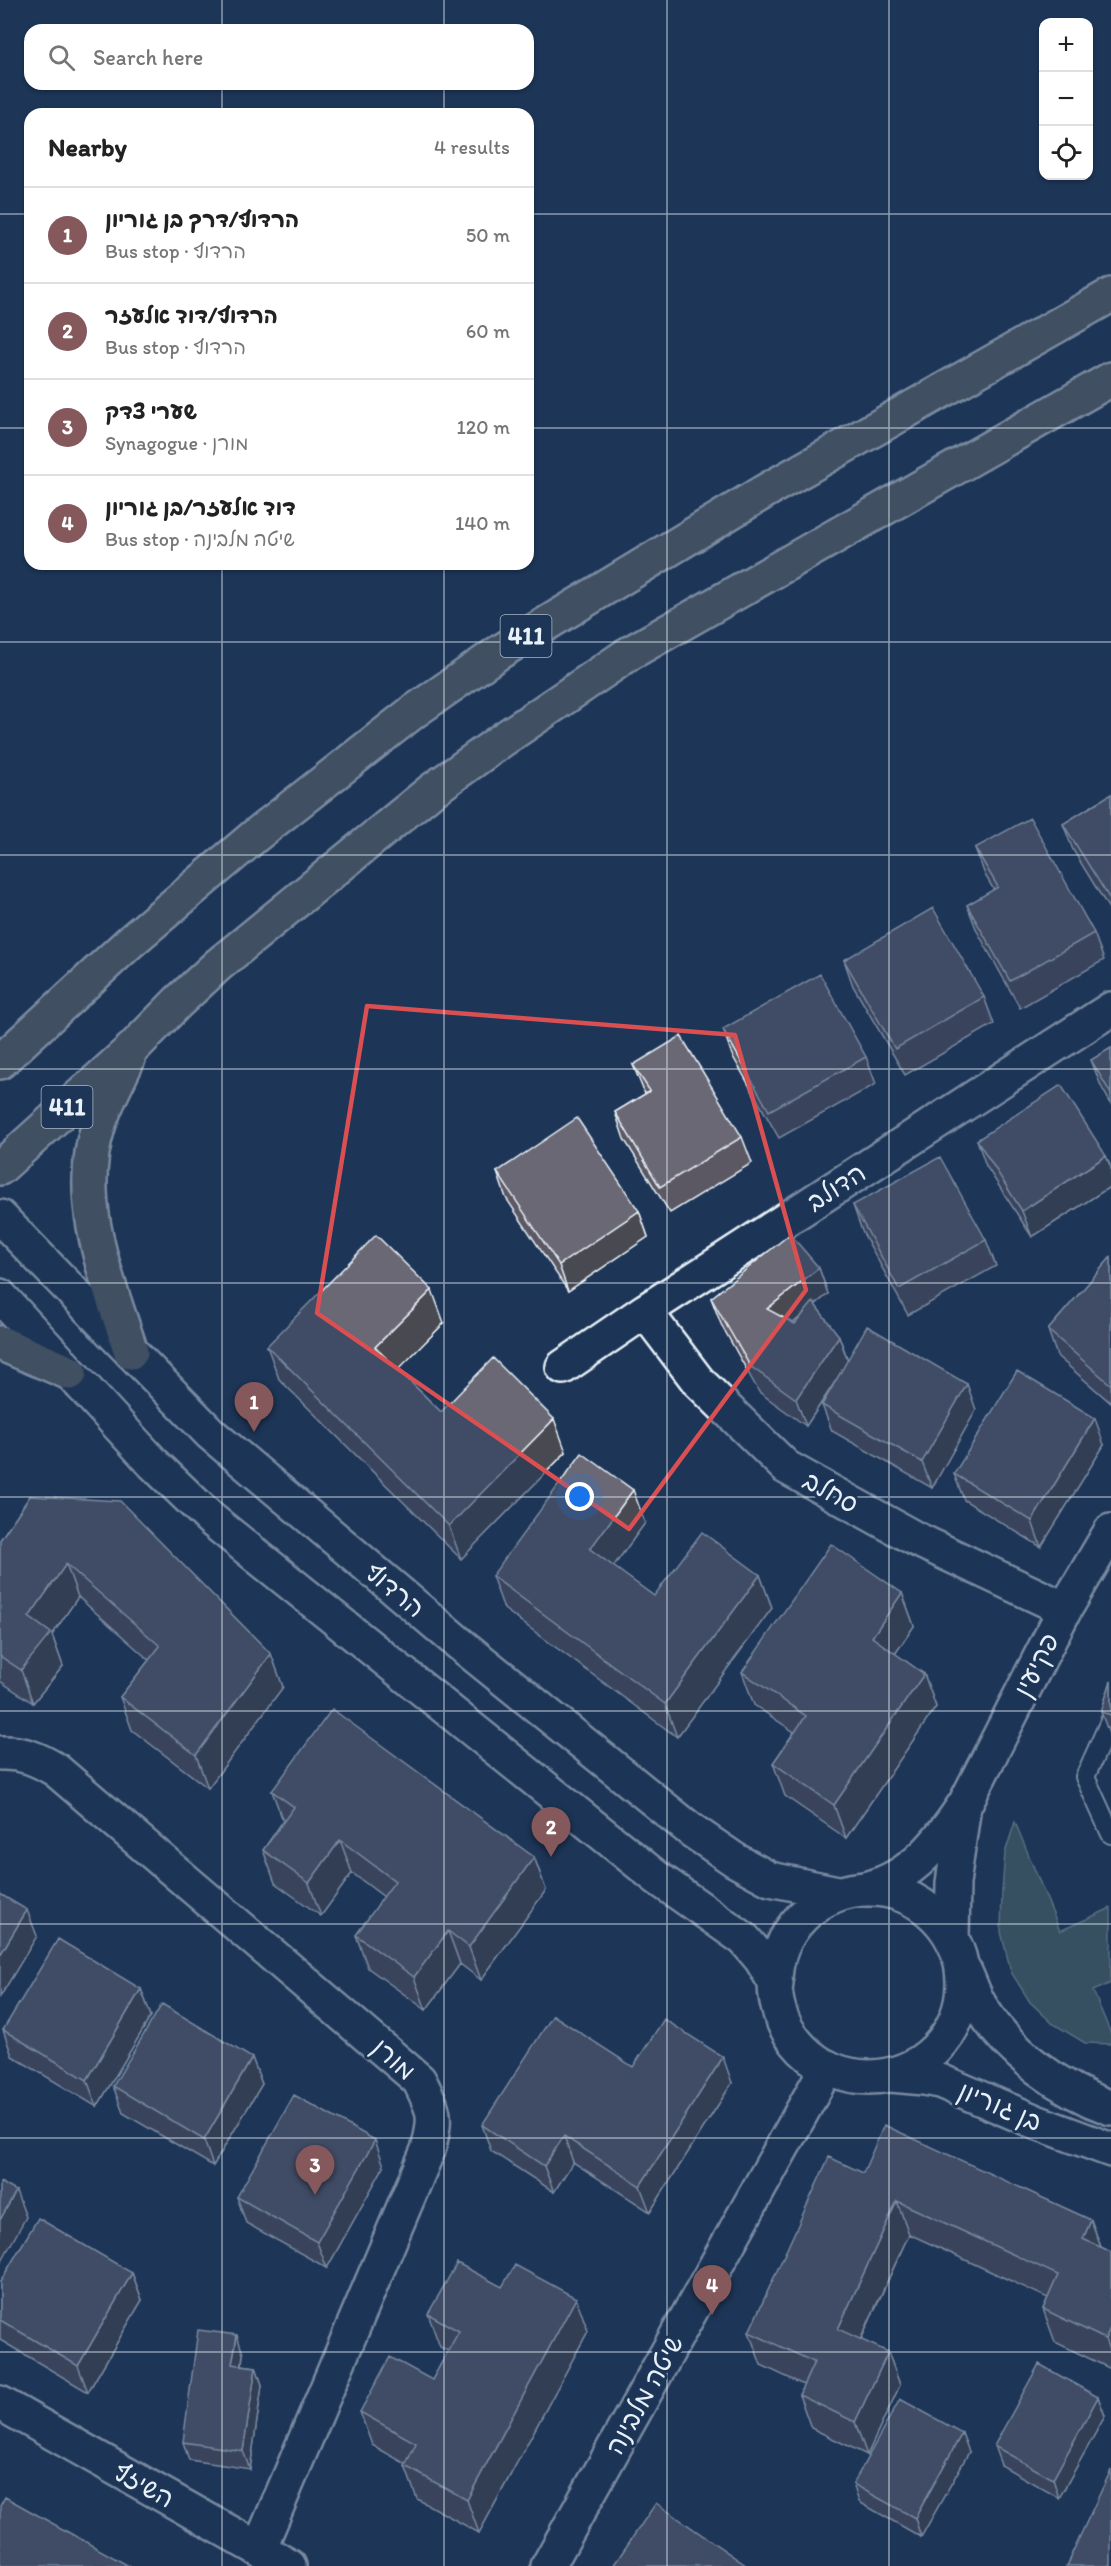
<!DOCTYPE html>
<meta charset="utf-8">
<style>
body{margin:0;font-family:Itim,"Playpen Sans Hebrew",sans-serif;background:#f6f6f6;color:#222}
.controls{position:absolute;right:18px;top:18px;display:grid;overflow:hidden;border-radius:12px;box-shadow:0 2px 4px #0004}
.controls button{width:54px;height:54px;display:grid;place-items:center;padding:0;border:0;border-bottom:2px solid #e0e0e0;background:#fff;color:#222;font:30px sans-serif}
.you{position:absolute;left:580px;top:1497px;width:21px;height:21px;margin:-15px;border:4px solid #fff;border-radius:50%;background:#1a73e8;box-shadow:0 0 0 9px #1a73e833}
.badge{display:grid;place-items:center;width:39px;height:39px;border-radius:50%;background:#85585c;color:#fff;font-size:20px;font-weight:700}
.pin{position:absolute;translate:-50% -50px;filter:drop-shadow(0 2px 3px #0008)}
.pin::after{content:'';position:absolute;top:32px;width:21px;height:18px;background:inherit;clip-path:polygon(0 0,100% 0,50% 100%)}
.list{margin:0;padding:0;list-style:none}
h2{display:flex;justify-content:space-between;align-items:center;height:78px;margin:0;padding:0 24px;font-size:26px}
h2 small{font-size:20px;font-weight:400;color:#767676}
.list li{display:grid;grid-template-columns:39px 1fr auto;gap:18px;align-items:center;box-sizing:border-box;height:96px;padding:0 24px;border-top:2px solid #e0e0e0}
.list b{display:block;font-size:22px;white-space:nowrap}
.list p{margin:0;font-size:20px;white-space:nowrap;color:#767676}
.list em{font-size:20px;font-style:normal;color:#767676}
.icon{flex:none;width:33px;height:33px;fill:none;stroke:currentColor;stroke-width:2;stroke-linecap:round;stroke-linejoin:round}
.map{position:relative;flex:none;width:1111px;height:2566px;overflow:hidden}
.search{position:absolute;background:#fff;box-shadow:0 2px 4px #0004;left:24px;top:24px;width:510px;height:66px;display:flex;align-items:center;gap:15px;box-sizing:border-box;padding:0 21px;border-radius:18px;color:#767676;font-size:22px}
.panel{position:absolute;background:#fff;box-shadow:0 2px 4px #0004;left:24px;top:108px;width:510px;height:462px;border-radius:18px}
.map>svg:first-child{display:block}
.green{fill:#57726e;stroke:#a0b2b3;stroke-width:1.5}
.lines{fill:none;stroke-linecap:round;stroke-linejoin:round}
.lane-casing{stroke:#e8f1f8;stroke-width:22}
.street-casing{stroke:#e8f1f8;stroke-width:38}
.secondary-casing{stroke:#e8f1f8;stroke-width:38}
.primary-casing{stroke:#e8f1f8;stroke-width:38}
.lane{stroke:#1d3557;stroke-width:18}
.street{stroke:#1d3557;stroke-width:33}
.secondary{stroke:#1d3557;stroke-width:33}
.primary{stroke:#6b706d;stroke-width:33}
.wall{fill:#5b5964;stroke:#e8f1f8;stroke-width:1.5;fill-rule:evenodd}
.shaded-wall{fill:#4a4851;stroke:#e8f1f8;stroke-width:1.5}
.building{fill:#6a6774;stroke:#e8f1f8;stroke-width:1.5}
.marked{fill:none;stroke:#da5052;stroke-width:4.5;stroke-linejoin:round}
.grid{fill:none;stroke:#e8f1f8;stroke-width:1.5;stroke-opacity:0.55}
.labels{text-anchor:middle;stroke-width:6;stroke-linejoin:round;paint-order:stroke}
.shield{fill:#1d3557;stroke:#abb9c8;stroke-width:1.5}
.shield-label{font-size:24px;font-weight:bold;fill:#e8f1f8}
.street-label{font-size:26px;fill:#e8f1f8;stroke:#1d3557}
</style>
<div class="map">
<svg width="1111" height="2566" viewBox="0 0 1111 2566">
<rect width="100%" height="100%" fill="#1d3557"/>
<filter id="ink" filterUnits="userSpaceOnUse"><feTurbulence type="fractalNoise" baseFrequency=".0167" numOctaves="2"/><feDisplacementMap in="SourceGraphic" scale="12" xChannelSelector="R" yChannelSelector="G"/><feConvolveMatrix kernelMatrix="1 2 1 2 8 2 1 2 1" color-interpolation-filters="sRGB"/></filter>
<g filter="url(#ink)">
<path class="green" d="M1015,1822L1060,1931L1111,1908V1983L1093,1991L1111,2034V2044L1085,2043L1052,2023L1030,2002L1011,1972L1001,1932L1002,1891L1005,1853Z"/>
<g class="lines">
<g class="lane-casing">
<path id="lane" d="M1111,1719L1085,1777L1111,1834"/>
</g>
<g class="street-casing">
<path id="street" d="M645,1311L698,1381L786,1467L914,1538L1065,1609
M563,1367L645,1311L1111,1009
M0,1753C22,1752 38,1759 56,1770L419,2080C435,2112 437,2115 428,2150L259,2549
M868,1888C913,1877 941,1840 966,1802L1065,1609L1111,1531
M952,1938L953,1883L963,1812
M0,2403L289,2566
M548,2566L827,2067"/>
</g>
<g class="secondary-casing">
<path id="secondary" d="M0,1217L211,1434L460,1644L691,1830L735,1860L770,1879L838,1893
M0,1296L154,1464L212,1520L656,1877L744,1939L761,1959L776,1984
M775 1983a94 94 0 1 1 188 0a94 94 0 1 1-188 0Z
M964,1970C970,1982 974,1996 981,2007C1009,2053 1061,2090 1111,2108
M891,2075L924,2078L940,2081L1036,2122L1111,2150"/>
</g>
<g class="primary-casing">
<path id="primary" d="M128,1059C118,1081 105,1104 98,1127C74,1203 108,1280 131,1352
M0,1062L130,942L256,835L413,712L498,653L767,490L1111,295
M0,1168L134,1047L178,1002L218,965L431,791L502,740L630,653L1111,379
M0,1343L70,1373"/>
</g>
<use href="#lane" class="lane"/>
<use href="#street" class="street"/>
<use href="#secondary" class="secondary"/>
<use href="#primary" class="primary"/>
</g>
<path class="wall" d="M1111,794V912L1073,850L1063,824Z
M975,848L1094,933L1104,960L1020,1008L977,931L967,905L994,890L985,875Z
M844,960L984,997L994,1024L905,1075L853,986Z
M723,1029L866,1057L876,1084L779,1138L732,1055Z
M1111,1048V1104L1101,1086L1091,1060Z
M633,1065L742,1137L752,1163L670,1213L624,1139L615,1112L645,1094Z
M977,1140L1106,1156L1111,1168V1186L1032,1237L986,1166Z
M497,1172L639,1211L648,1237L568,1291L506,1198Z
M853,1205L986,1240L996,1266L908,1315L862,1231Z
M1111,1257V1403L1057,1356L1048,1330Z
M819,1268L828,1294L815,1305L839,1336L848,1360L976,1410L932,1488L832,1431L822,1405L836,1381L806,1426L759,1392L721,1324L711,1298ZM804,1314L795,1324L792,1323Z
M444,1323L398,1369L441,1412L566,1452L461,1559L279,1379L267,1346Z
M1104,1445L1041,1547L964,1500L954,1474Z
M30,1496L271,1654L283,1687L208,1788L132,1730L120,1697L149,1660L78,1597L52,1635L63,1666L33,1703L0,1681V1540Z
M645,1523L613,1567L654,1596L760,1575L772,1608L677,1737L504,1609L492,1576Z
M902,1593L914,1626L895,1654L924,1674L936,1707L846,1838L785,1796L773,1763L794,1732L754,1705L742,1672Z
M1111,1681V1739L1101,1712Z
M272,1791L534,1857L546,1890L481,1980L460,1964L426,2010L368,1968L356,1935L384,1897L352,1873L321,1916L275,1883L263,1850L283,1821Z
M141,1989L151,2016L97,2107L12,2056L3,2030Z
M252,2058L262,2084L213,2166L123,2113L113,2086Z
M633,2067L732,2083L650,2212L573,2162L554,2192L491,2151L482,2125Z
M384,2166L327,2268L246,2223L237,2197Z
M863,2173L1091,2220L1101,2247L1111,2252V2369L1055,2342L1043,2309L1048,2298L909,2234L861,2340L888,2352L900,2385L867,2455L811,2428L799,2395L804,2385L761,2365L749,2332Z
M132,2273L142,2300L88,2392L0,2340V2282Z
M502,2287L588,2331L479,2533L417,2499L405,2466L406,2464L372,2445L360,2412L432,2380L448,2351L440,2347L428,2314Z
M243,2354L242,2365L256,2367L262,2385L250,2469L189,2460L183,2442Z
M1098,2397L1105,2416L1059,2498L1001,2465L994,2446Z
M969,2452L921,2537L859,2502L853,2484Z"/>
<path class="shaded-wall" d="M1106,1156L1111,1168V1186L1032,1237L1022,1211Z
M639,1211L648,1237L568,1291L559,1265Z
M819,1268L828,1294L777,1336L767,1309Z
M432,1290L444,1323L388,1380L375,1347Z
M839,1336L848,1362L806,1426L796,1399Z
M967,1384L976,1410L932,1488L922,1462Z
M1095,1418L1104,1445L1041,1547L1032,1521Z
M554,1419L566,1452L461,1559L449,1526Z
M633,1490L645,1523L602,1582L590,1549Z
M66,1564L78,1597L52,1635L63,1666L33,1703L21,1670L29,1617Z
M760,1575L772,1608L677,1737L665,1704Z
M902,1593L914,1626L884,1670L872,1637Z
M271,1654L283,1687L208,1788L196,1755Z
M924,1674L936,1707L846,1838L834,1805Z
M340,1840L352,1873L321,1916L309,1883Z
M534,1857L546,1890L481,1980L469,1947Z
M27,1910L37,1936L0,1997V1955Z
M448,1931L460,1964L426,2010L414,1977Z
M141,1989L151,2016L97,2107L87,2080Z
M723,2057L732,2083L650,2212L640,2186Z
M252,2058L262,2084L213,2166L204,2140Z
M564,2136L573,2162L554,2192L544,2166Z
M375,2140L384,2166L327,2268L317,2242Z
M16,2191L26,2217L0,2264V2220Z
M897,2201L909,2234L850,2362L838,2329Z
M1091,2220L1103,2253L1083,2239Z
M132,2273L142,2300L88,2392L78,2366Z
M576,2298L588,2331L479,2533L467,2500Z
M1111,2326V2355L1105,2339Z
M237,2335L243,2354L239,2382L232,2364Z
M888,2352L900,2385L867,2455L855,2422Z
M256,2367L262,2385L250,2469L243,2451Z
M1098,2397L1105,2416L1059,2498L1053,2479Z
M962,2433L969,2452L921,2537L915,2518Z"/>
<path class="building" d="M1111,794V901L1063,824Z
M1030,818L1094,933L1010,981L967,905L998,887L975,848Z
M933,908L984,997L895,1049L844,960Z
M820,974L866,1057L769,1111L723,1029Z
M681,1036L742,1137L660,1187L615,1112L650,1091L633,1065Z
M1111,1048V1094L1091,1060Z
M1061,1085L1106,1156L1022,1211L977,1140Z
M577,1118L639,1211L559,1265L497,1172Z
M940,1157L986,1240L899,1289L853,1205Z
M790,1234L819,1268L767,1309L795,1324L813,1302L839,1336L796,1399L750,1366L711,1298Z
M376,1235L432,1290L375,1347L441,1412L493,1358L554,1419L449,1526L267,1346Z
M1111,1257V1383L1110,1384L1048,1330Z
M867,1326L967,1384L922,1462L822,1405Z
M1017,1371L1095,1418L1032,1521L954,1474Z
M582,1453L633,1490L590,1549L654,1596L702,1532L760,1575L665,1704L492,1576Z
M30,1496L120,1501L271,1654L196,1755L120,1697L160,1646L66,1564L29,1617L51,1633L21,1670L0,1656V1540Z
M831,1544L902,1593L872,1637L924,1674L834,1805L773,1763L806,1716L742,1672Z
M1111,1681V1715L1101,1712Z
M332,1709L534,1857L469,1947L448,1931L414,1977L356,1935L395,1881L340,1840L309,1883L263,1850L294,1807L272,1791Z
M0,1894L27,1910L0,1955Z
M58,1939L141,1989L87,2080L3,2030Z
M162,2004L252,2058L204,2140L113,2086Z
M553,2015L633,2067L664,2019L723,2057L640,2186L564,2136L544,2166L482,2125Z
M294,2095L375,2140L317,2242L237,2197Z
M884,2125L1091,2220L1083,2239L1111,2252V2326L1105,2339L1043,2309L1058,2275L897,2201L838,2329L888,2352L855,2422L799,2395L814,2362L749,2332L829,2157L863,2173Z
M0,2182L16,2191L0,2220Z
M38,2218L132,2273L78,2366L0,2320V2282Z
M457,2263L502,2287L515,2265L576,2298L467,2500L405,2466L416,2443L360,2412L390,2357L432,2380L459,2331L428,2314Z
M198,2330L237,2335L232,2364L256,2367L243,2451L183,2442Z
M1039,2364L1098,2397L1053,2479L994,2446Z
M900,2399L962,2433L915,2518L853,2484Z
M1111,2470V2566H1066Z
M5,2497L129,2566H0V2506Z
M656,2503L747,2566H613Z"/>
</g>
<path d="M0 0H1111V2566H0ZM367,1006L735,1035L806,1290L629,1529L317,1313Z" fill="#1d3557" fill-opacity=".55" fill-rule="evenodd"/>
<path class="marked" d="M367,1006L735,1035L806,1290L629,1529L317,1313Z"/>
<path class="grid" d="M222,0V30M444,0V30M667,0V2566M889,0V2566M222,84V114M444,84V114M0,214H30M528,214H1111M0,428H30M528,428H1111M222,564V2566M444,564V2566M0,642H1111M0,855H1111M0,1069H1111M0,1283H1111M0,1497H1111M0,1711H1111M0,1924H1111M0,2138H1111M0,2352H1111"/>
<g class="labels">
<g class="shield">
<rect x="500.5" y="615" width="51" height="42" rx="4.5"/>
<rect x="41.5" y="1086" width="51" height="42" rx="4.5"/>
</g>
<g class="shield-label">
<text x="526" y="644">411</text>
<text x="67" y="1115">411</text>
</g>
<g class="street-label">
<text transform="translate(836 1187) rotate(-33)" y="9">הדולב</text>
<text transform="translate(831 1492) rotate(29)" y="9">סחלב</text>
<text transform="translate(395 1590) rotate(40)" y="9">הרדוף</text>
<text transform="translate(1036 1665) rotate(-63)" y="9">פקיעין</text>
<text transform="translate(394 2059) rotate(42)" y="9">מורן</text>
<text transform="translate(1000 2106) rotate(23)" y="9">בן גוריון</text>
<text transform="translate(644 2395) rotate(-61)" y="9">שיטה מלבינה</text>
<text transform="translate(144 2485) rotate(29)" y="9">השיזף</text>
</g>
</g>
</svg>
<div class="controls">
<button>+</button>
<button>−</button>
<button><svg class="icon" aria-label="locate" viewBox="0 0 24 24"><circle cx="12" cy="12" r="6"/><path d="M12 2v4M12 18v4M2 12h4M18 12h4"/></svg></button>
</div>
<div class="you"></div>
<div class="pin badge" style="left:254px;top:1432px">1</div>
<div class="pin badge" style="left:551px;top:1857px">2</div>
<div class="pin badge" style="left:315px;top:2195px">3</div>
<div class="pin badge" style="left:712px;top:2315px">4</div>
<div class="search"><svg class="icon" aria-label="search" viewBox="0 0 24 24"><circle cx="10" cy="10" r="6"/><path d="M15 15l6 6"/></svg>Search here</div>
<section class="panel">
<h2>Nearby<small>4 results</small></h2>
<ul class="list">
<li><span class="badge">1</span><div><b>הרדוף/דרך בן גוריון</b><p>Bus stop · הרדוף</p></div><em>50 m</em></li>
<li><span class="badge">2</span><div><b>הרדוף/דוד אלעזר</b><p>Bus stop · הרדוף</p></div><em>60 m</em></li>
<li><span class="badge">3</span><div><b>שערי צדק</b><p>Synagogue · מורן</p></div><em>120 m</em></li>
<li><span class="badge">4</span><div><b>דוד אלעזר/בן גוריון</b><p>Bus stop · שיטה מלבינה</p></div><em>140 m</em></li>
</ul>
</section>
</div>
